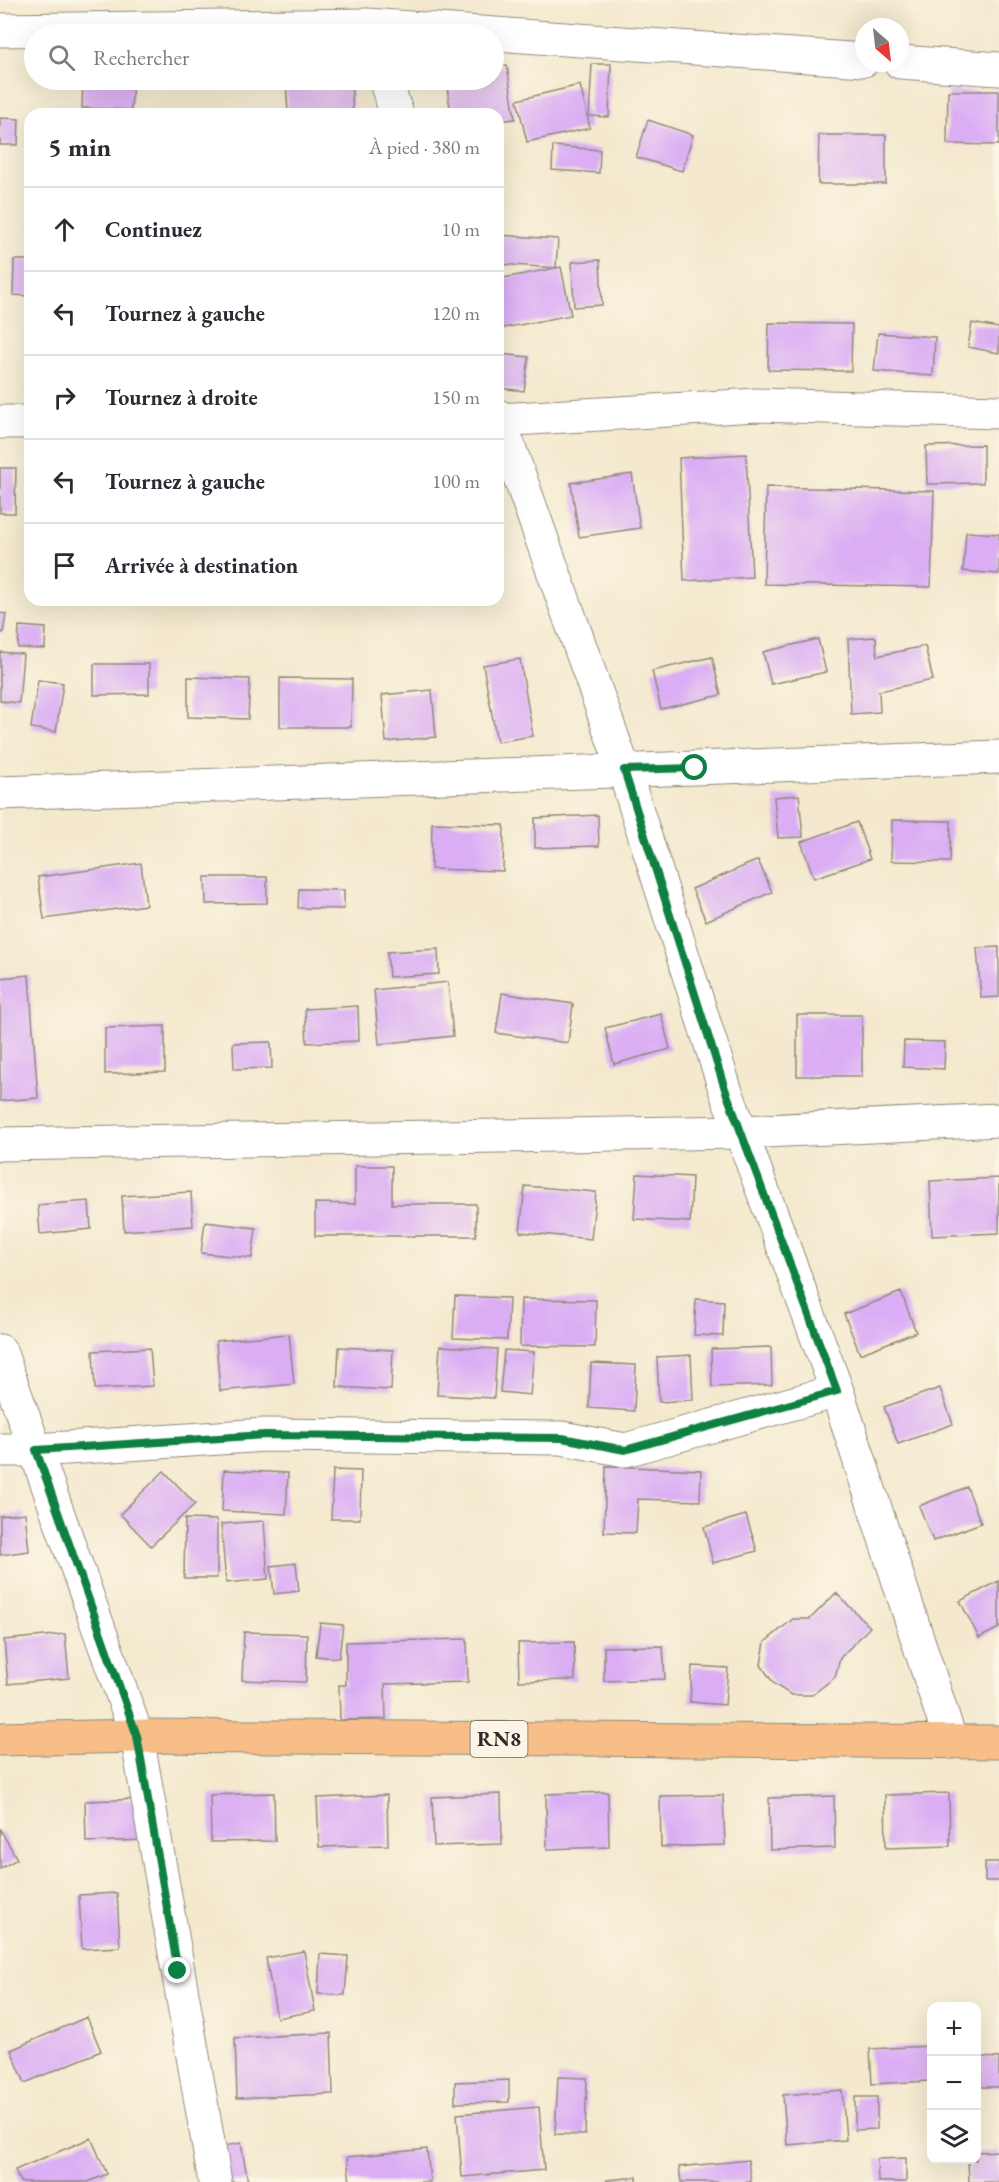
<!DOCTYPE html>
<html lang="fr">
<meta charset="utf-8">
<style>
body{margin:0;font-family:"EB Garamond",serif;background:#f2f2f3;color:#2b2b33}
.controls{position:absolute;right:18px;bottom:18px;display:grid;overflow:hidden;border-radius:12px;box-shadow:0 6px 24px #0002}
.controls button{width:54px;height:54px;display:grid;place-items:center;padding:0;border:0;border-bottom:2px solid #e1e1e2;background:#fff;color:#2b2b33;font:30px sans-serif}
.compass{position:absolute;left:855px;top:18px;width:54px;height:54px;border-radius:50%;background:#fff;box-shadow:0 6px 24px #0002;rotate:152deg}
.stop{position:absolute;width:18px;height:18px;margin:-14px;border:4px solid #0b8043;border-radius:50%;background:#fff}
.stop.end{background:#0b8043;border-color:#fff;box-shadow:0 2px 6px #0008}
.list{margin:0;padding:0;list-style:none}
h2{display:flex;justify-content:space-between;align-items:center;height:78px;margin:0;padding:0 24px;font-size:26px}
h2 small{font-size:20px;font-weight:400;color:#7c7c81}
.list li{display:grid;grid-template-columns:39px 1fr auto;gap:18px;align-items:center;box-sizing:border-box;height:84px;padding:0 24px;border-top:2px solid #e1e1e2}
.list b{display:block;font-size:22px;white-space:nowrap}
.list em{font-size:20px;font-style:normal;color:#7c7c81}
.icon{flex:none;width:33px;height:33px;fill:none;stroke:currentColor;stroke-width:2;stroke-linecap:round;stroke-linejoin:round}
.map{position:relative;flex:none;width:999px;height:2182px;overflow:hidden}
.search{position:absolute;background:#fff;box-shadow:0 6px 24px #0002;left:24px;top:24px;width:480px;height:66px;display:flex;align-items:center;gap:15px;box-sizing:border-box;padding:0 21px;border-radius:33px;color:#7c7c81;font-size:22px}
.panel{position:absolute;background:#fff;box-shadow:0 6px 24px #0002;left:24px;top:108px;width:480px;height:498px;border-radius:18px}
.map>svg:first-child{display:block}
.building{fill:#daadf4}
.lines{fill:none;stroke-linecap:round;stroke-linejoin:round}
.minor-casing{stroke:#908a7c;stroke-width:35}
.major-casing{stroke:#908a7c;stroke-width:35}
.minor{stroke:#fff;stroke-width:33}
.major{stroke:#f7be87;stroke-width:33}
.route{stroke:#0b8043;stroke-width:8}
.labels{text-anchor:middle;stroke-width:6;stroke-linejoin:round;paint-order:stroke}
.shield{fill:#fcf5e5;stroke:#6a6863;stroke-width:1.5}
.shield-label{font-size:21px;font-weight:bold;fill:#2b2b2b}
</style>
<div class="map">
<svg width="999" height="2182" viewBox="0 0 999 2182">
<rect width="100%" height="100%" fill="#fcf5e5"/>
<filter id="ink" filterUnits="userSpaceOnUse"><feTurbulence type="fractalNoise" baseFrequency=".0167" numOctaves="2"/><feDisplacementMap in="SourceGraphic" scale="12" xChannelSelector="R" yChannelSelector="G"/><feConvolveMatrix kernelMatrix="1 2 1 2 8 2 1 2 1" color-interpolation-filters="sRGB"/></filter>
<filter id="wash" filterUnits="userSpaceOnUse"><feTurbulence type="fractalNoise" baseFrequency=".008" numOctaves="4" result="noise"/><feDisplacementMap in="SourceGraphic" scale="24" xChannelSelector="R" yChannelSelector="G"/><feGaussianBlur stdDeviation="1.35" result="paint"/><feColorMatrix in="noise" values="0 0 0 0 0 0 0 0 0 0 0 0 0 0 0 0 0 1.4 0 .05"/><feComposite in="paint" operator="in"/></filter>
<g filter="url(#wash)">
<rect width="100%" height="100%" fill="#f4e9ce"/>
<g id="blocks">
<path class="building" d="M592,64H611L609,117L589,116Z
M507,65L515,119L498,121V114H451L446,80H494V67Z
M83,80H133L131,110L82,108Z
M286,80H351L353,114H288Z
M580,85L590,128L527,142L517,100Z
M948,91H999V145L947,144Z
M0,118L19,119L18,145H0Z
M648,120L693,135L682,171L636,157Z
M819,135H886V184H818Z
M553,146L600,150L599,173L552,170Z
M498,235L558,239L556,268L498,264Z
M14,260H30V296L13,295Z
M600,260L602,305L574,307L572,262Z
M561,267L571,315L498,329V279Z
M769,323L852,324L851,371L768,370Z
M972,323L999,328V353L968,347Z
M878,333L935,337L933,376L874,371Z
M499,354L529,357L524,391L498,388Z
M983,445V483L927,484L926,446Z
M746,454L752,577L684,581L679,458Z
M0,468H16L15,513H0Z
M632,474L640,528L579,537L571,483Z
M766,487L934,491L931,587L764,584Z
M966,532L999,534V574L963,571Z
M0,613L6,614L3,633H0Z
M19,626L46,628L45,649L18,648Z
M876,637L877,656L925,646L933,680L879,691L880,712L851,714L848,639Z
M818,639L826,672L771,684L763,652Z
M0,652L23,654L19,703L0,701Z
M712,657L721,695L661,709L652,671Z
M520,659L533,736L497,742L483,665Z
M94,664H149V694L94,695Z
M188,677L250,679L248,719L188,717Z
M280,678L352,679L351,727H280Z
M38,680L63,683L56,732L31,728Z
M432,690L436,737L386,742L382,695Z
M799,795L803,837L778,838L774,797Z
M598,815L599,846L535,848V818Z
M892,820L951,821L950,862L891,861Z
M857,822L870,859L814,878L801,842Z
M432,823L504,825L503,871L431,869Z
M758,860L772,892L706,921L692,889Z
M141,863L146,905L44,919L38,877Z
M205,877H267V903L206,904Z
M299,889L344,890V909L298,908Z
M999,947V997L981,998L977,948Z
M438,949L439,974L389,977L387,952Z
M29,975L38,1098L0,1101V978Z
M448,982L453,1036L379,1044L374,990Z
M502,993L573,1004L568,1043L496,1033Z
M358,1006L359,1041L307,1043L305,1009Z
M661,1014L670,1049L614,1064L605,1028Z
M797,1015H862V1076H797Z
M165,1026V1072L105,1074V1028Z
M904,1041L945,1042L944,1069L903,1067Z
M271,1042L272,1068L234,1069L233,1043Z
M355,1166H392V1204H476V1236H315V1203L355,1204Z
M637,1174L692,1177L690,1222L634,1219Z
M999,1178V1233L932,1236L930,1181Z
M525,1186L596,1192L591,1239L520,1232Z
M191,1192L193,1226L124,1231L122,1196Z
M89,1201L91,1229L40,1234L38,1205Z
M205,1222L256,1228L252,1258L201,1253Z
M901,1292L916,1332L860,1354L844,1314Z
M455,1296L509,1298L507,1340L453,1338Z
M521,1299L596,1300L595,1347L520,1346Z
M696,1299L724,1301L723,1336L694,1335Z
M289,1334L294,1384L220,1391L216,1341Z
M440,1346L497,1349L494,1398L437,1395Z
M339,1347L393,1350L391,1390L337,1387Z
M771,1347L772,1385L712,1387L711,1349Z
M150,1348L153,1386L95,1389L93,1351Z
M504,1350L534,1352L530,1395L500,1392Z
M691,1355L693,1400L659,1402L657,1357Z
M591,1363L636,1365L634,1411L589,1408Z
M940,1388L953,1424L898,1444L884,1407Z
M606,1466L701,1470L700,1501L638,1499L636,1533L604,1532Z
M224,1470L288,1473L286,1514L222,1511Z
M333,1470L361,1471L360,1519H331Z
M164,1471L195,1504L151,1546L120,1514Z
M967,1487L981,1523L933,1541L919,1506Z
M25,1513L29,1551L0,1555V1516Z
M746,1515L757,1551L713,1563L704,1527Z
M185,1519L217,1520V1578H184Z
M264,1521L268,1579L226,1583L221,1524Z
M296,1563L299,1591L274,1594L271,1566Z
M999,1581V1628L979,1638L960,1601Z
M836,1593L870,1627L840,1658L835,1677L812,1695H791L774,1684L761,1665L765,1642L793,1619H810Z
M320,1623L343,1625L339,1658L316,1656Z
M244,1632L307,1634L306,1682L242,1680Z
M65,1634L69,1678L8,1684L4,1640Z
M467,1639L468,1682L385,1684L386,1719L340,1720L339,1685H346V1642Z
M574,1642L575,1680L519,1681L518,1643Z
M663,1646L665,1679L604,1681V1647Z
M692,1666L728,1668L725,1705L690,1702Z
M608,1792L609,1847L547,1849L546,1794Z
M274,1793L275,1841L211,1842L210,1795Z
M949,1793L950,1846L886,1848L885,1795Z
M501,1794L502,1844L434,1846L432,1797Z
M387,1795L388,1845L319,1847L317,1798Z
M723,1795L725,1845L661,1847L660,1796Z
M834,1796L835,1848L770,1850L769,1798Z
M146,1799L147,1840L86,1842L85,1801Z
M0,1829L17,1859L0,1869Z
M985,1862H999V1881H985Z
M117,1893L120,1947L82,1949L79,1895Z
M304,1951L315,2011L277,2018L266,1958Z
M320,1954L348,1956L345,1995L318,1994Z
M87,2017L101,2051L25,2083L11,2050Z
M331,2033L333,2094L237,2098L235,2038Z
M928,2046L930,2081L872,2084L870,2049Z
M980,2057L999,2058V2087H980Z
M558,2077L587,2078L585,2135L555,2134Z
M509,2080V2102L455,2103V2082Z
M842,2090L846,2140L787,2145L783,2095Z
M855,2097H877V2129L855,2130Z
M539,2107L544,2170L462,2177L457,2114Z
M91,2138L107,2174L88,2182H20L15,2170Z
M241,2143L248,2182H218L212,2148Z
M427,2149L430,2182H350L347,2157Z
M999,2151V2182H969L968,2160H976V2152Z
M906,2158V2182H878L877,2159Z
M748,2160L751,2182H681L679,2167Z
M637,2177V2182H607V2180Z"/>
</g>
</g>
<g filter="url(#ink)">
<use href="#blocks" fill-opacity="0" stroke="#908a7c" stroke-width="1.5"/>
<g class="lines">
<g class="minor-casing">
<path id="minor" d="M0,30L367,25L864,60
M900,62L999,69
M385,80L397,114
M498,416L624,770L725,1089L837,1391L951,1742
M498,420L757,405L999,412
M0,422H30
M0,793L999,757
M0,1144L742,1132L999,1120
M0,1351L137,1736L215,2182
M0,1450H36L265,1435L562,1438L625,1450L837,1391"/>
</g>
<g class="major-casing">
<path id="major" d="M0,1739L137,1736L999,1742"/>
</g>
<use href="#minor" class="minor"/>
<use href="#major" class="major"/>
</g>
</g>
<g class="lines" filter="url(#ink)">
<path class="route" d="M178,1971L137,1736L36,1450L265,1435L562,1438L625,1450L837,1391L725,1089L624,770L695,768"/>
</g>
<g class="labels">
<rect class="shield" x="470.5" y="1721" width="57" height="36" rx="4.5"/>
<g class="shield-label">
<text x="499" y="1746">RN8</text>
</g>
</g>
</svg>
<div class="controls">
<button>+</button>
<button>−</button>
<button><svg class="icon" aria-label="layers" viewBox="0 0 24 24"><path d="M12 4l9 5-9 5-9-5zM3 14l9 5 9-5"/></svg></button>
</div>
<svg class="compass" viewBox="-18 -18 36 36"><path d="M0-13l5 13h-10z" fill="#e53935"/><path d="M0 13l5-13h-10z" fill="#7c7c81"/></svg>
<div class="stop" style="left:695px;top:768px"></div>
<div class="stop end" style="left:178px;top:1971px"></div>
<div class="search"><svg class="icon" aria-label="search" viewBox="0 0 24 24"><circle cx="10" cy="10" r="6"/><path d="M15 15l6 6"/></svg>Rechercher</div>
<section class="panel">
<h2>5 min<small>À pied · 380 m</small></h2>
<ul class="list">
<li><svg class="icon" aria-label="ahead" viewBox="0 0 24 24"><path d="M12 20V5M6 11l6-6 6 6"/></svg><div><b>Continuez</b></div><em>10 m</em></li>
<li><svg class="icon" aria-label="left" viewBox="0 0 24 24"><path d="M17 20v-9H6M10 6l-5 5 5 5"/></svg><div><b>Tournez à gauche</b></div><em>120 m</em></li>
<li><svg class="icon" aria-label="right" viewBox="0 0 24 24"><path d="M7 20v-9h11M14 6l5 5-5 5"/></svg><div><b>Tournez à droite</b></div><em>150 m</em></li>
<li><svg class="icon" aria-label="left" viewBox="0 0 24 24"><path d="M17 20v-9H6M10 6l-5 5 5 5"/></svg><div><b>Tournez à gauche</b></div><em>100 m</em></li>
<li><svg class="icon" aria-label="arrive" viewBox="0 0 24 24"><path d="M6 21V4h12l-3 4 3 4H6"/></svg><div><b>Arrivée à destination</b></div></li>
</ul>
</section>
</div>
